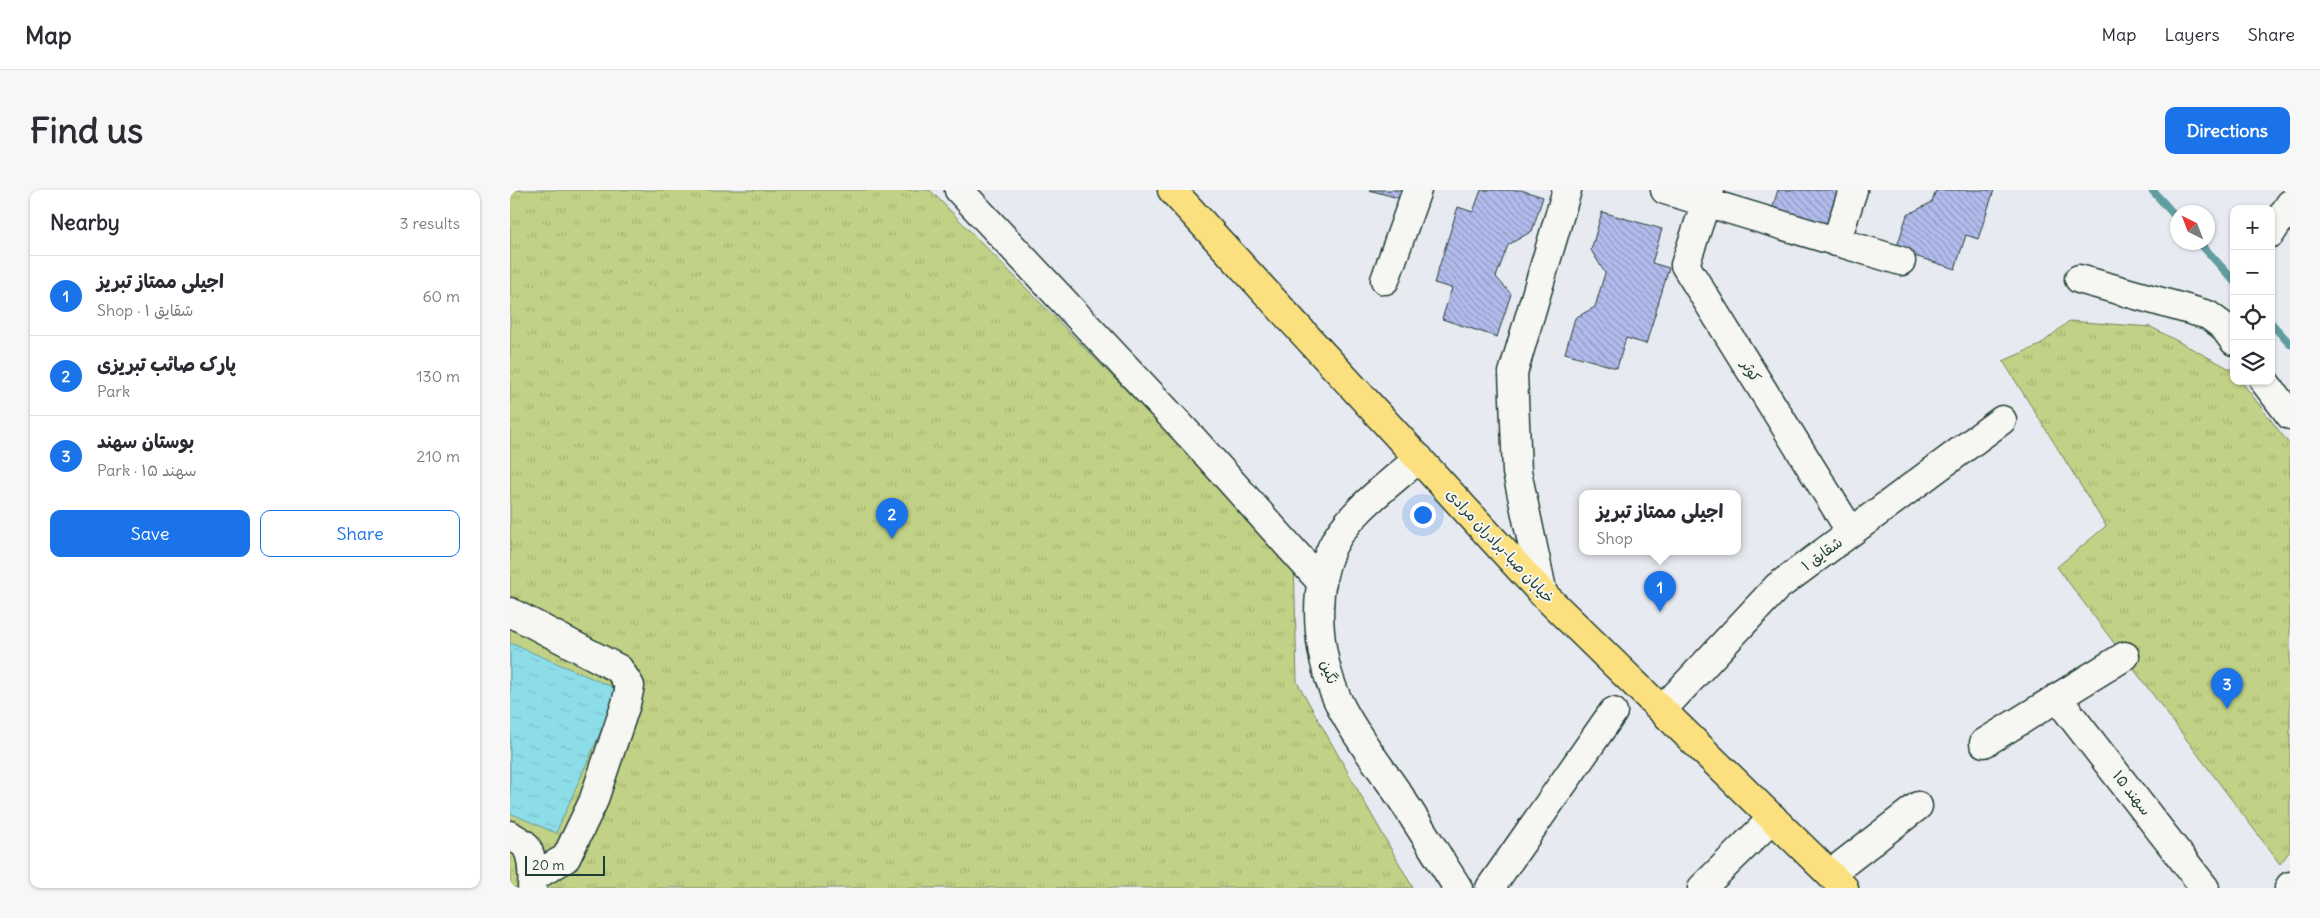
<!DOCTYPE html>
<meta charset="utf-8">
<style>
body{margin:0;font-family:Delius,"Playpen Sans Arabic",sans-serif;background:#f7f7f7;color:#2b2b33}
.controls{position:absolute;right:15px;top:15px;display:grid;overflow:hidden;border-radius:10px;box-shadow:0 1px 4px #0004}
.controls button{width:45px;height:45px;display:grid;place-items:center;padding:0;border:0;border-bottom:1px solid #e1e1e2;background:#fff;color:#2b2b33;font:25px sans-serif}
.compass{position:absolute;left:1660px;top:15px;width:45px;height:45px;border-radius:50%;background:#fff;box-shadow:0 1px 4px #0004;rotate:318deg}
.scale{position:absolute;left:15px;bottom:12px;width:80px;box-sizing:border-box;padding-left:5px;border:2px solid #1f3d34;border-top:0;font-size:14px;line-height:18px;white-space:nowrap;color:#1f3d34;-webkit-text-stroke:4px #f6f6f2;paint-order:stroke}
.you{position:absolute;left:912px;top:324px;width:18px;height:18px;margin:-12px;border:4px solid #fff;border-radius:50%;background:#1a73e8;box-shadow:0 0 0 8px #1a73e833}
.badge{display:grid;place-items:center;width:32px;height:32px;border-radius:50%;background:#1a73e8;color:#fff;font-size:16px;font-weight:700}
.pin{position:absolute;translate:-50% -41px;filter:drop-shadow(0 1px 2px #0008)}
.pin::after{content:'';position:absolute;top:26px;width:18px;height:15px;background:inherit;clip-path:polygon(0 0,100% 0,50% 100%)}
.popup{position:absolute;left:1069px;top:300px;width:162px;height:65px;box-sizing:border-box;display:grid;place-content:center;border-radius:10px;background:#fff;filter:drop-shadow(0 1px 4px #0005);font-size:16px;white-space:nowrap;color:#7c7c81}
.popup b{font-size:19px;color:#2b2b33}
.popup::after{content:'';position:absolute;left:50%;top:100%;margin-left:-10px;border:10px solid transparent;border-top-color:#fff}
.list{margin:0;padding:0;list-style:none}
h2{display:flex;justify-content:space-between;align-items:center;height:65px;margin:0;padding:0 20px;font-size:21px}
h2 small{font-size:16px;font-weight:400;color:#7c7c81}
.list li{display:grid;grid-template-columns:32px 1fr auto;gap:15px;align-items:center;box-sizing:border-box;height:80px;padding:0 20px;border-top:1px solid #e1e1e2}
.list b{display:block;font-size:19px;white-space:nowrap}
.list p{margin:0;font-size:16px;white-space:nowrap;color:#7c7c81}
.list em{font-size:16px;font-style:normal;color:#7c7c81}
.actions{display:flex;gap:10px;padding:15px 20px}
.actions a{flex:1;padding:11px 0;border:1px solid #1a73e8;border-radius:10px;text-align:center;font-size:18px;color:#1a73e8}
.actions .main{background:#1a73e8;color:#fff}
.icon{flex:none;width:28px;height:28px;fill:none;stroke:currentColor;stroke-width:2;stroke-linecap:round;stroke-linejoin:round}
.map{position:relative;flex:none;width:1780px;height:698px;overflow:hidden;border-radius:10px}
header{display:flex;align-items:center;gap:30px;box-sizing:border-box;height:70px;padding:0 25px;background:#fff;border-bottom:1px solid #e1e1e2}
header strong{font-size:24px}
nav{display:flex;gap:28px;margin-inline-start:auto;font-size:18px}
.intro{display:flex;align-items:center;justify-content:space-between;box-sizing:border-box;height:120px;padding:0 30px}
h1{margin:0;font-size:35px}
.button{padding:12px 22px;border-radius:10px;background:#1a73e8;color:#fff;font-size:18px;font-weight:700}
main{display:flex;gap:30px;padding:0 30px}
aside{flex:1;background:#fff;border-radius:10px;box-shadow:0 1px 4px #0004}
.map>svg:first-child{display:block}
.grass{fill:url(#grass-tufts);stroke:#70875c}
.water{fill:url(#water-ripples);stroke:#619da1}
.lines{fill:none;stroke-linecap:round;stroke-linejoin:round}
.stream{stroke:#619da1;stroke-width:8}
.building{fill:url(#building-back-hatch);stroke:#1f3d34}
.minor-casing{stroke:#1f3d34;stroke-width:31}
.major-casing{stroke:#1f3d34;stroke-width:31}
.minor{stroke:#f6f6f2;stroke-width:28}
.major{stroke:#fce080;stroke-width:28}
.labels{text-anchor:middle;stroke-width:4;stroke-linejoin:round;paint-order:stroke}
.street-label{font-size:15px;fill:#1f3d34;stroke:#f6f6f2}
</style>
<header>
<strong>Map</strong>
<nav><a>Map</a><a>Layers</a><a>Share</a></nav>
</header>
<div class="intro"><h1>Find us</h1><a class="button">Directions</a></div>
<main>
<aside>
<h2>Nearby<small>3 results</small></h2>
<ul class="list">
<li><span class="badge">1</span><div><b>اجیلی ممتاز تبریز</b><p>Shop · شقایق ۱</p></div><em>60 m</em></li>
<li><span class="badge">2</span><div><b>پارک صائب تبریزی</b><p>Park</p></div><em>130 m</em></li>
<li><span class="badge">3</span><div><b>بوستان سهند</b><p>Park · سهند ۱۵</p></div><em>210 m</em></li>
</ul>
<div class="actions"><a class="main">Save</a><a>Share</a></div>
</aside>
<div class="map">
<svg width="1780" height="698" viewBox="0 0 1780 698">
<defs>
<pattern id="grass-tufts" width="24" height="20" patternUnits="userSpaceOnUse" patternTransform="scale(1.25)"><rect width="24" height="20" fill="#c1d185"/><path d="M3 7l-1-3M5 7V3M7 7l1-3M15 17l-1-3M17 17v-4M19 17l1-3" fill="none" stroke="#a5b473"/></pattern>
<pattern id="water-ripples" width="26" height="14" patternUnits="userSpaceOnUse" patternTransform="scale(1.25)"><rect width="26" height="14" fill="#8ddde9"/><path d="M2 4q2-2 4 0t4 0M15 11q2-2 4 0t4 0" fill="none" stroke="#79bfc8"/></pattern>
<pattern id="building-back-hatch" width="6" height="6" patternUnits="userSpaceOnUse" patternTransform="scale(1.25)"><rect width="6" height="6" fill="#b2bbec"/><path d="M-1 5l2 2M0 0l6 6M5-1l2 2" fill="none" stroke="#9099c0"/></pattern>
</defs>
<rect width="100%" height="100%" fill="#e8eaf1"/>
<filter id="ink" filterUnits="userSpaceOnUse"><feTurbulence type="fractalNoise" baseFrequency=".02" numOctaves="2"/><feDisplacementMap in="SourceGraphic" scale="10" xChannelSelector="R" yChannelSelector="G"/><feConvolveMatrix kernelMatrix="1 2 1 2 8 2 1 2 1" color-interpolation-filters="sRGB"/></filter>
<g filter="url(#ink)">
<path class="grass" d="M0,0H420L744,331L784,367L787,492L903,698H0Z
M1559,131L1641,137L1724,181V191H1731L1780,255V661L1770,674L1547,377L1596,336L1493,171L1530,155Z"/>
<path class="water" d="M0,453L109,500L46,643L0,623Z"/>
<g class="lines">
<path class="stream" d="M1642,0L1668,29
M1689,52L1724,91
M1761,133L1780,154"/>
</g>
<path class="building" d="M859,0H902L899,11Z
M971,0H1011L1033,7L1022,41L998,55L986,87L1001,104L987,147L932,129L942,98L924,93L948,17L963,22Z
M1268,0H1329L1319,38L1262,19Z
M1426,0H1484L1468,49L1456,45L1445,79L1386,60L1397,25L1422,12Z
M1092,22L1152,39L1142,73L1159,78L1136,154L1116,148L1107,178L1055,163L1065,128L1085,117L1095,83L1081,60Z"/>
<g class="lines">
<g class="minor-casing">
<path id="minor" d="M449,0L684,250L812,393
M1155,0L1391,71
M1200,0L1175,75L1341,342
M1761,43L1780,14
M1326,52L1343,0
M1569,89L1698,125L1713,136L1724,151
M875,90L907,0
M1754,191L1780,225
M909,268C881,293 838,323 822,357C800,406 808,473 832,519C848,549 870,577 889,605C909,635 928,667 948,698
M1033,404L1007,282L1003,183L1057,0
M0,422L109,479L120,496L116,514L83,612L56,668L23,687
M1548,509L1695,698
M1152,520L1267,397L1492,230
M1474,553L1615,466
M0,645C4,648 10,651 14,654C23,664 23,686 22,698
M1320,684L1408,616
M980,698L1103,522
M1192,698L1263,628
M1779,698L1780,696"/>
</g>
<g class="major-casing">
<path id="major" d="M662,0L1033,404L1334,698"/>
</g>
<use href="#minor" class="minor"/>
<use href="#major" class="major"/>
</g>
</g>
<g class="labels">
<g class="street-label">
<text transform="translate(1241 181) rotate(58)" y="5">کوثر</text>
<text transform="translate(990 356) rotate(47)" y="5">خیابان صبا-برادران مرادی</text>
<text transform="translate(1312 364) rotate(-36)" y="5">شقایق ۱</text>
<text transform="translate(819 482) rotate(71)" y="5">نگین</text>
<text transform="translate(1622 603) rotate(52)" y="5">سهند ۱۵</text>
</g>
</g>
</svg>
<div class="controls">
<button>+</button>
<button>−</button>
<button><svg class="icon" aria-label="locate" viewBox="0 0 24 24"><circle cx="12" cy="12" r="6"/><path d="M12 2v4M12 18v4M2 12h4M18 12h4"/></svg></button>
<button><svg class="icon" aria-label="layers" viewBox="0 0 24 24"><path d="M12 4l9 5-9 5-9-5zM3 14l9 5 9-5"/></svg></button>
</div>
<svg class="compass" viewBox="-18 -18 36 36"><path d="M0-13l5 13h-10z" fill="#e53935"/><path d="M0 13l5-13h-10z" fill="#7c7c81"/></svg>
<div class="scale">20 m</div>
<div class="you"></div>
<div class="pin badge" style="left:1150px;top:422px">1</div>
<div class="popup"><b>اجیلی ممتاز تبریز</b>Shop</div>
<div class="pin badge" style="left:382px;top:349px">2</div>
<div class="pin badge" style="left:1717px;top:519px">3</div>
</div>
</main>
